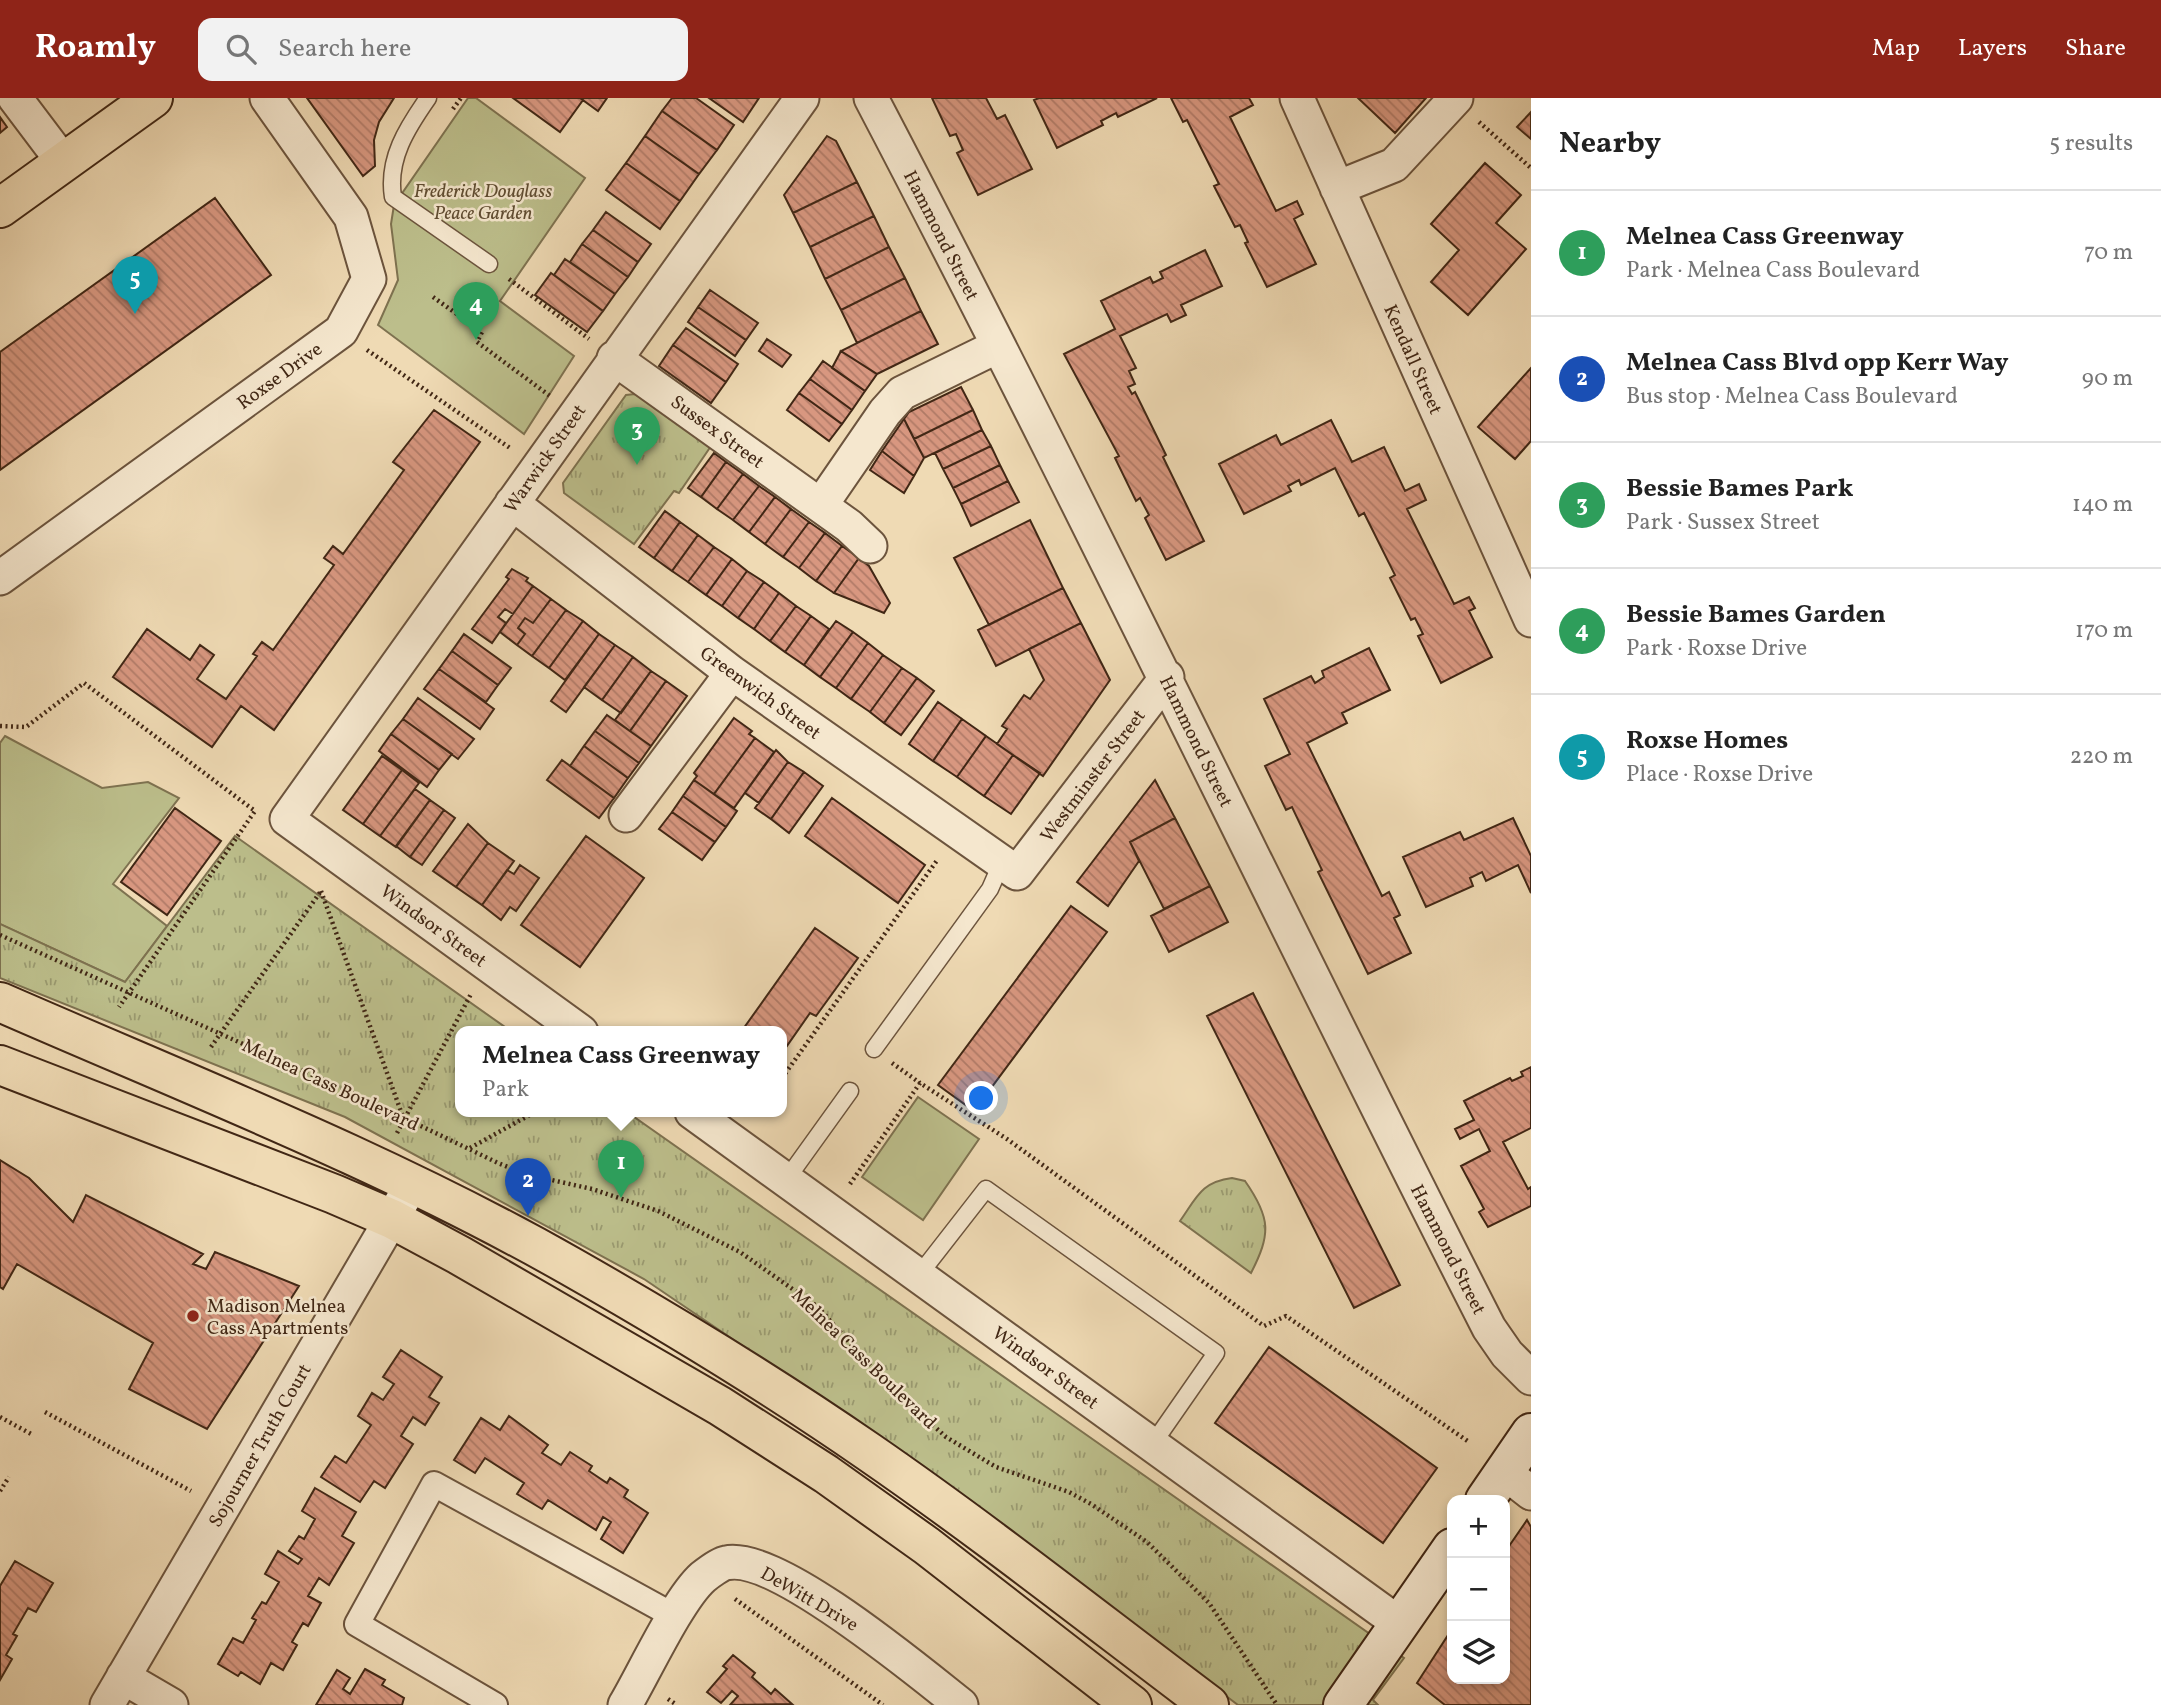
<!DOCTYPE html>
<meta charset="utf-8">
<style>
body{margin:0;font-family:Vollkorn,serif;background:#f2f2f2;color:#222}
.controls{position:absolute;right:21px;bottom:21px;display:grid;overflow:hidden;border-radius:14px;box-shadow:0 4px 10px #0003}
.controls button{width:63px;height:63px;display:grid;place-items:center;padding:0;border:0;border-bottom:2px solid #e0e0e0;background:#fff;color:#222;font:35px sans-serif}
.you{position:absolute;left:982px;top:1001px;width:24px;height:24px;margin:-18px;border:5px solid #fff;border-radius:50%;background:#1a73e8;box-shadow:0 0 0 10px #1a73e833}
.badge{display:grid;place-items:center;width:46px;height:46px;border-radius:50%;background:#8f2418;color:#fff;font-size:23px;font-weight:700}
.pin{position:absolute;translate:-50% -58px;filter:drop-shadow(0 2px 4px #0008)}
.pin::after{content:'';position:absolute;top:37px;width:24px;height:21px;background:inherit;clip-path:polygon(0 0,100% 0,50% 100%)}
.popup{position:absolute;left:455px;top:928px;width:332px;height:91px;box-sizing:border-box;display:grid;place-content:center;border-radius:14px;background:#fff;filter:drop-shadow(0 2px 5px #0005);font-size:23px;white-space:nowrap;color:#767676}
.popup b{font-size:26px;color:#222}
.popup::after{content:'';position:absolute;left:50%;top:100%;margin-left:-14px;border:14px solid transparent;border-top-color:#fff}
.list{margin:0;padding:0;list-style:none}
h2{display:flex;justify-content:space-between;align-items:center;height:91px;margin:0;padding:0 28px;font-size:30px}
h2 small{font-size:23px;font-weight:400;color:#767676}
.list li{display:grid;grid-template-columns:46px 1fr auto;gap:21px;align-items:center;box-sizing:border-box;height:126px;padding:0 28px;border-top:2px solid #e0e0e0}
.list b{display:block;font-size:26px;white-space:nowrap}
.list p{margin:0;font-size:23px;white-space:nowrap;color:#767676}
.list em{font-size:23px;font-style:normal;color:#767676}
.icon{flex:none;width:38px;height:38px;fill:none;stroke:currentColor;stroke-width:2;stroke-linecap:round;stroke-linejoin:round}
.map{position:relative;flex:none;width:1531px;height:1607px;overflow:hidden}
header{display:flex;align-items:center;gap:42px;box-sizing:border-box;height:98px;padding:0 35px;background:#8f2418;color:#fff}
header strong{font-size:33px}
nav{display:flex;gap:38px;margin-inline-start:auto;font-size:24px}
.search{width:490px;height:63px;background:#f2f2f2;display:flex;align-items:center;gap:18px;box-sizing:border-box;padding:0 24px;border-radius:14px;color:#767676;font-size:26px}
main{display:flex}
aside{flex:1;background:#fff}
.map>svg:first-child{display:block}
.green{fill:#bcbe8b;stroke:#7e7250;stroke-width:2}
.park{fill:url(#park-tufts);stroke:#7e7250;stroke-width:2}
.building{fill:url(#building-back-hatch);stroke:#412715;stroke-width:2}
.lines{fill:none;stroke-linecap:round;stroke-linejoin:round}
.service-casing{stroke:#6c543d;stroke-width:19}
.pedestrian-casing{stroke:#6c543d;stroke-width:28}
.minor-casing{stroke:#6c543d;stroke-width:37}
.secondary-casing{stroke:#412715;stroke-width:42}
.primary-casing{stroke:#412715;stroke-width:42}
.path{stroke:#412715;stroke-width:4.5;stroke-dasharray:2 3.5;stroke-linecap:butt}
.service{stroke:#f5e7ce;stroke-width:16}
.pedestrian{stroke:#f5e7ce;stroke-width:24}
.minor{stroke:#f5e7ce;stroke-width:33}
.secondary{stroke:#f5e7ce;stroke-width:38}
.primary{stroke:#efdab4;stroke-width:38}
.poi-dot{fill:#8f2418;stroke:#f5e7ce;stroke-width:2.5}
.labels{text-anchor:middle;stroke-width:5;stroke-linejoin:round;paint-order:stroke}
.park-label{font-size:19px;font-style:italic;fill:#604d32;stroke:#f5e7ce}
.street-label{font-size:19px;fill:#412715;stroke:#f5e7ce}
.poi-label{font-size:19px;fill:#412715;stroke:#f5e7ce;text-anchor:start}
</style>
<header>
<strong>Roamly</strong>
<div class="search"><svg class="icon" aria-label="search" viewBox="0 0 24 24"><circle cx="10" cy="10" r="6"/><path d="M15 15l6 6"/></svg>Search here</div>
<nav><a>Map</a><a>Layers</a><a>Share</a></nav>
</header>
<main>
<div class="map">
<svg width="1531" height="1607" viewBox="0 0 1531 1607">
<defs>
<pattern id="park-tufts" width="24" height="20" patternUnits="userSpaceOnUse" patternTransform="scale(1.75)"><rect width="24" height="20" fill="#bcbe8b"/><path d="M3 7l-1-3M5 7V3M7 7l1-3M15 17l-1-3M17 17v-4M19 17l1-3" fill="none" stroke="#9a9a70"/></pattern>
<pattern id="building-back-hatch" width="6" height="6" patternUnits="userSpaceOnUse" patternTransform="scale(1.75)"><rect width="6" height="6" fill="#d89780"/><path d="M-1 5l2 2M0 0l6 6M5-1l2 2" fill="none" stroke="#b17b68"/></pattern>
</defs>
<rect width="100%" height="100%" fill="#efdab4"/>
<filter id="stains"><feTurbulence type="fractalNoise" baseFrequency=".00286" numOctaves="4"/><feColorMatrix values="0 0 0 0 .2 0 0 0 0 .09 0 0 0 0 .02 0 0 0 .5 -.17"/></filter>
<radialGradient id="worn" r=".72"><stop offset=".6" stop-color="#630" stop-opacity="0"/><stop offset="1" stop-color="#630" stop-opacity=".3"/></radialGradient>
<path class="green" d="M468,0H476L585,80L500,203L574,258L524,336L378,227L398,182L391,126L394,107Z
M5,638L102,690L148,684L179,700L113,786L167,828L125,884L0,826V645Z
M918,999L979,1041L923,1122L862,1079Z"/>
<path class="park" d="M635,296L711,348L679,395L674,393L634,446L564,395L563,385L626,297Z
M235,738L512,934H460V1014H627L1404,1560L1373,1602L1378,1607H1238L950,1389L644,1181L345,1019L0,880V826L125,884Z
M1232,1080L1245,1083C1271,1120 1271,1136 1251,1175L1180,1123C1197,1099 1201,1084 1232,1080Z"/>
<path class="building" d="M307,0H394L379,24L374,42L375,68L363,78Z
M513,0H580L583,2L560,34Z
M580,0H607L598,13Z
M672,0H696L734,27L717,52L662,13Z
M709,0H759L743,24Z
M932,0H986L997,21L1005,17L1032,71L978,97L957,55L963,52L956,36L950,38Z
M1039,0H1157L1118,19L1116,15L1101,23L1103,27L1057,50L1034,2Z
M1171,0H1249L1253,7L1230,19L1276,113L1297,103L1303,116L1294,121L1316,166L1267,189L1245,145L1248,144L1240,127L1235,129L1214,88L1219,86L1187,22L1183,24Z
M1358,0H1426L1395,35Z
M662,13L717,52L699,76L645,38Z
M1531,14V41L1517,29Z
M0,19L7,29L0,35Z
M645,38L699,76L680,103L626,65Z
M827,38L836,43L857,84L793,115L784,97Z
M626,65L680,103L660,131L606,92Z
M1485,65L1521,97L1496,125L1526,151L1468,217L1431,184L1459,152L1431,126Z
M857,84L874,118L810,149L793,115Z
M215,100L271,177L0,372V254Z
M606,114L651,146L638,164L593,132Z
M874,118L889,149L825,181L810,149Z
M593,132L638,164L628,179L582,146Z
M582,146L628,179L615,196L570,164Z
M889,149L905,180L841,212L825,181Z
M1205,152L1222,188L1181,207L1186,217L1171,224L1167,216L1120,238L1136,270L1129,273L1135,286L1128,289L1132,296L1135,294L1166,357L1163,359L1204,443L1166,462L1145,420L1149,417L1140,400L1136,403L1115,360L1119,358L1064,256L1115,231L1101,203L1150,179L1153,185L1163,180L1160,174Z
M565,161L615,196L603,213L554,177Z
M551,175L603,213L587,234L535,197Z
M905,180L921,213L857,245L841,212Z
M710,192L758,225L746,242L698,209Z
M698,209L746,242L735,258L688,224Z
M921,213L938,246L877,276L841,253Z
M686,230L738,266L726,284L673,247Z
M767,241L791,257L782,269L759,253Z
M673,247L726,284L711,305L659,268Z
M841,253L877,276L865,293L832,270Z
M823,263L865,293L852,312L810,281Z
M1531,270V343L1515,361L1478,329Z
M810,281L852,312L842,326L799,295Z
M961,289L973,312L914,341L904,321L909,314Z
M799,295L842,326L829,343L787,312Z
M434,312L480,344L274,632L241,608L212,649L113,579L147,531L190,562L200,547L214,557L197,581L226,601L257,558L253,556L262,544L273,552L334,467L324,460L333,448L343,456L404,372L393,364Z
M973,312L982,332L924,360L914,341Z
M904,321L924,360L914,378L882,353Z
M1331,322L1352,364L1384,349L1405,393L1419,386L1426,402L1407,411L1454,506L1469,499L1475,510L1469,513L1492,559L1441,585L1418,538L1423,536L1415,520L1411,522L1390,480L1395,477L1364,415L1359,418L1335,370L1301,387L1299,382L1288,388L1291,393L1244,416L1219,366L1276,337L1281,347Z
M982,332L991,348L943,371L935,355Z
M991,348L1000,367L953,390L943,371Z
M882,353L914,378L904,395L870,372Z
M714,355L726,364L701,399L688,390Z
M726,364L743,376L717,411L701,399Z
M1000,367L1008,383L961,406L953,390Z
M743,376L759,388L733,422L717,411Z
M1008,383L1019,404L971,428L961,406Z
M759,388L775,399L749,434L733,422Z
M775,399L791,411L765,446L749,434Z
M791,411L809,424L783,459L765,446Z
M665,413L680,424L654,460L639,449Z
M1030,422L1063,490L989,527L954,460Z
M680,424L698,437L672,473L654,460Z
M809,424L825,435L799,470L783,459Z
M825,435L842,448L816,483L799,470Z
M698,437L714,449L688,484L672,473Z
M842,448L859,460L834,495L816,483Z
M714,449L732,461L706,497L688,484Z
M859,460L869,468L890,505L884,515L834,495Z
M732,461L747,473L722,508L706,497Z
M512,471L528,480L526,483L533,488L513,516L505,511L498,519L506,525L492,545L472,531L509,481L506,479Z
M747,473L764,484L738,520L722,508Z
M764,484L779,495L754,531L738,520Z
M533,488L551,501L533,525L525,520L518,530L525,536L517,547L500,534Z
M1063,490L1081,525L996,568L978,532Z
M779,495L796,508L770,543L754,531Z
M551,501L566,512L532,558L517,547L525,536L518,530L525,520L533,525Z
M796,508L811,518L785,554L770,543Z
M566,512L583,523L549,570L532,558Z
M811,518L829,531L804,567L785,554Z
M583,523L599,536L565,582L549,570Z
M836,523L853,534L820,579L804,567Z
M1081,525L1110,582L1043,678L997,646L1007,631L1002,628L1024,597L1030,601L1044,582L1029,551Z
M853,534L868,545L836,590L820,579Z
M464,536L511,570L498,587L452,553Z
M599,536L615,547L566,614L551,603Z
M868,545L883,557L851,601L836,590Z
M615,547L633,559L602,602L584,589Z
M1369,550L1390,592L1342,615L1347,625L1307,645L1382,798L1389,794L1400,817L1394,820L1411,855L1368,876L1318,774L1322,772L1292,709L1286,712L1265,668L1290,656L1264,601L1311,578L1315,585L1324,579L1322,573Z
M452,553L498,587L486,604L439,571Z
M883,557L902,570L870,614L851,601Z
M633,559L651,573L621,615L602,602Z
M902,570L917,580L884,625L870,614Z
M439,571L494,611L480,631L424,591Z
M651,573L666,583L630,633L615,622Z
M917,580L934,593L901,637L884,625Z
M666,583L687,598L651,648L630,633Z
M418,600L474,641L458,661L403,621Z
M938,604L962,621L933,663L909,646Z
M607,617L651,648L639,665L595,633Z
M734,620L752,633L749,636L755,640L714,696L694,682L697,678L694,675Z
M403,621L452,656L439,672L391,636Z
M962,621L986,638L957,679L933,663Z
M595,633L639,665L628,680L584,648Z
M391,636L439,672L427,689L379,653Z
M986,638L1013,657L984,698L957,679Z
M755,640L774,654L734,710L714,696Z
M584,648L628,680L614,700L570,668Z
M776,652L788,664L759,705L745,695Z
M1013,657L1040,675L1011,716L984,698Z
M382,658L402,672L363,726L343,712Z
M562,662L614,700L599,720L547,682Z
M788,664L804,674L771,721L755,710Z
M402,672L419,685L380,738L363,726Z
M804,674L823,688L789,735L771,721Z
M694,682L737,713L726,729L683,698Z
M1155,682L1175,720L1130,744L1139,763L1108,808L1077,784Z
M415,691L430,702L396,749L380,738Z
M683,698L726,729L715,744L672,714Z
M832,700L925,767L898,805L805,738Z
M430,702L444,712L410,759L396,748Z
M175,710L221,743L167,817L121,784Z
M444,712L455,720L422,767L410,759Z
M672,714L715,744L702,762L659,731Z
M1175,720L1210,788L1164,811L1130,744Z
M1513,720L1531,758V795L1518,767L1486,783L1482,774L1470,780L1473,788L1426,809L1403,759L1460,734L1464,742Z
M468,726L488,745L456,789L433,773Z
M586,738L644,780L580,869L521,827Z
M488,745L514,763L482,807L456,789Z
M520,767L539,780L516,813L510,809L501,822L482,807L507,772L514,776Z
M1210,788L1228,824L1169,854L1151,818Z
M1071,808L1107,834L974,1013L938,987Z
M815,830L858,860L816,918L810,915L782,955V934H741Z
M1253,895L1400,1187L1354,1210L1207,918Z
M1531,969V1030L1503,1044L1528,1091L1531,1089V1108L1488,1129L1479,1114L1484,1111L1461,1068L1490,1053L1479,1031L1460,1041L1455,1031L1474,1022L1464,1003L1510,980L1512,983L1523,978L1521,974Z
M0,1062L29,1080L73,1124L86,1097L203,1156L193,1166L206,1171L215,1154L299,1188L207,1331L129,1291L153,1245L17,1166L3,1191L0,1189Z
M1269,1249L1437,1370L1383,1445L1215,1325Z
M401,1252L442,1279L429,1299L439,1305L425,1327L413,1319L401,1338L413,1346L385,1390L374,1383L360,1404L321,1379L335,1358L346,1365L371,1327L358,1318L372,1295L383,1302L394,1286L383,1279Z
M509,1318L548,1347L542,1355L561,1367L570,1354L592,1368L589,1373L607,1385L610,1380L628,1392L624,1399L648,1415L623,1455L601,1441L611,1424L603,1419L596,1432L548,1402L542,1411L517,1396L524,1385L485,1360L475,1375L454,1362L481,1320L500,1332Z
M315,1390L356,1414L342,1438L354,1445L329,1487L319,1480L308,1498L321,1505L308,1528L303,1525L292,1544L297,1547L283,1572L271,1565L260,1586L241,1574L238,1578L218,1566L233,1540L243,1545L256,1522L252,1520L262,1504L266,1506L279,1484L265,1476L278,1453L298,1466L302,1461L289,1453L299,1438L304,1441L315,1421L302,1413Z
M1527,1422L1531,1429V1607H1445L1417,1585L1452,1531V1581H1505V1454Z
M15,1463L53,1485L36,1514L28,1510L13,1536L17,1538L6,1557L12,1561L0,1582V1488Z
M733,1557L755,1575L752,1579L771,1596L775,1591L792,1606L730,1607L738,1598L732,1593L721,1605L707,1594L727,1571L723,1568Z
M365,1571L385,1582L382,1587L404,1600L402,1607H316L337,1572L350,1580L343,1591L350,1596Z"/>
<g class="lines">
<g class="service-casing">
<path id="service" d="M428,0C407,30 387,61 393,99L489,166
M874,951L990,791L1001,766
M786,1082L850,993
M919,1177L986,1091L1216,1255L1152,1347"/>
</g>
<g class="pedestrian-casing">
<path id="pedestrian" d="M495,1607L357,1526L434,1386L676,1519"/>
</g>
<g class="minor-casing">
<path id="minor" d="M15,0L64,65
M871,0C1084,406 1280,821 1489,1230L1507,1256L1531,1280
M1297,0L1531,522
M1337,90L1394,67L1456,0
M614,260L849,428L870,448
M512,405L732,575L1017,775L1167,579
M821,407L885,314L902,295L998,248
M0,480L341,233L369,181L351,119L267,0
M626,717L732,575
M581,934L287,721L802,0
M692,1014L1400,1526
M1504,1374L1531,1395
M123,1579L171,1607
M107,1607L405,1098
M625,1607C644,1575 678,1501 703,1479C708,1475 720,1466 726,1465C776,1454 919,1574 961,1607"/>
</g>
<g class="secondary-casing">
<path id="secondary" d="M1485,1402L1531,1335
M1343,1607L1452,1450"/>
</g>
<g class="primary-casing">
<path id="primary" d="M0,110L153,0
M0,904C192,988 387,1064 570,1168C672,1226 772,1287 869,1354C985,1434 1096,1522 1209,1607
M0,967L334,1096L392,1121L459,1157L720,1308L826,1376L927,1448L1132,1607"/>
</g>
<path class="path" d="M453,11L461,0
M1479,24L1531,70
M509,181L589,241
M433,199L482,234L477,244L550,298
M367,252L510,350
M0,628L26,629L84,585L255,713L119,909
M321,793L403,1019
M0,837L346,992L498,1065L525,1076L592,1091L658,1113L740,1154L818,1209L882,1281L946,1339L996,1369L1069,1394L1091,1406L1147,1444L1209,1505L1277,1607
M211,949L321,793
M892,965L920,985
M782,980L938,761
M397,1035L471,896
M470,1050L535,1014
M850,1086L920,985L1007,1041L1264,1228L1286,1218L1469,1344
M45,1314L191,1393
M0,1319L33,1337
M0,1393L9,1379
M735,1501L883,1607
M668,1601L677,1607"/>
<use href="#service" class="service"/>
<use href="#pedestrian" class="pedestrian"/>
<use href="#minor" class="minor"/>
<use href="#secondary" class="secondary"/>
<use href="#primary" class="primary"/>
</g>
<circle class="poi-dot" cx="193" cy="1218" r="7"/>
<g class="labels">
<g class="park-label">
<text x="483" y="99">Frederick Douglass<tspan x="483" dy="22">Peace Garden</tspan></text>
</g>
<g class="street-label">
<text transform="translate(942 137) rotate(63)" y="7">Hammond Street</text>
<text transform="translate(1414 261) rotate(66)" y="7">Kendall Street</text>
<text transform="translate(279 277) rotate(-36)" y="7">Roxse Drive</text>
<text transform="translate(718 333) rotate(36)" y="7">Sussex Street</text>
<text transform="translate(544 360) rotate(-55)" y="7">Warwick Street</text>
<text transform="translate(761 594) rotate(36)" y="7">Greenwich Street</text>
<text transform="translate(1197 643) rotate(64)" y="7">Hammond Street</text>
<text transform="translate(1092 677) rotate(-53)" y="7">Westminster Street</text>
<text transform="translate(434 827) rotate(36)" y="7">Windsor Street</text>
<text transform="translate(331 986) rotate(25)" y="7">Melnea Cass Boulevard</text>
<text transform="translate(1449 1151) rotate(63)" y="7">Hammond Street</text>
<text transform="translate(865 1260) rotate(44)" y="7">Melnea Cass Boulevard</text>
<text transform="translate(1046 1269) rotate(36)" y="7">Windsor Street</text>
<text transform="translate(259 1347) rotate(-60)" y="7">Sojourner Truth Court</text>
<text transform="translate(810 1500) rotate(30)" y="7">DeWitt Drive</text>
</g>
<g class="poi-label">
<text x="207" y="1214">Madison Melnea<tspan x="207" dy="22">Cass Apartments</tspan></text>
</g>
</g>
<rect width="100%" height="100%" filter="url(#stains)"/>
<rect width="100%" height="100%" fill="url(#worn)"/>
</svg>
<div class="controls">
<button>+</button>
<button>−</button>
<button><svg class="icon" aria-label="layers" viewBox="0 0 24 24"><path d="M12 4l9 5-9 5-9-5zM3 14l9 5 9-5"/></svg></button>
</div>
<div class="you"></div>
<div class="pin badge" style="left:621px;top:1100px;background:#2e9e5b">1</div>
<div class="popup"><b>Melnea Cass Greenway</b>Park</div>
<div class="pin badge" style="left:528px;top:1118px;background:#1a4fb4">2</div>
<div class="pin badge" style="left:637px;top:367px;background:#2e9e5b">3</div>
<div class="pin badge" style="left:476px;top:242px;background:#2e9e5b">4</div>
<div class="pin badge" style="left:135px;top:216px;background:#0f9aa8">5</div>
</div>
<aside>
<h2>Nearby<small>5 results</small></h2>
<ul class="list">
<li><span class="badge" style="background:#2e9e5b">1</span><div><b>Melnea Cass Greenway</b><p>Park · Melnea Cass Boulevard</p></div><em>70 m</em></li>
<li><span class="badge" style="background:#1a4fb4">2</span><div><b>Melnea Cass Blvd opp Kerr Way</b><p>Bus stop · Melnea Cass Boulevard</p></div><em>90 m</em></li>
<li><span class="badge" style="background:#2e9e5b">3</span><div><b>Bessie Bames Park</b><p>Park · Sussex Street</p></div><em>140 m</em></li>
<li><span class="badge" style="background:#2e9e5b">4</span><div><b>Bessie Bames Garden</b><p>Park · Roxse Drive</p></div><em>170 m</em></li>
<li><span class="badge" style="background:#0f9aa8">5</span><div><b>Roxse Homes</b><p>Place · Roxse Drive</p></div><em>220 m</em></li>
</ul>
</aside>
</main>
